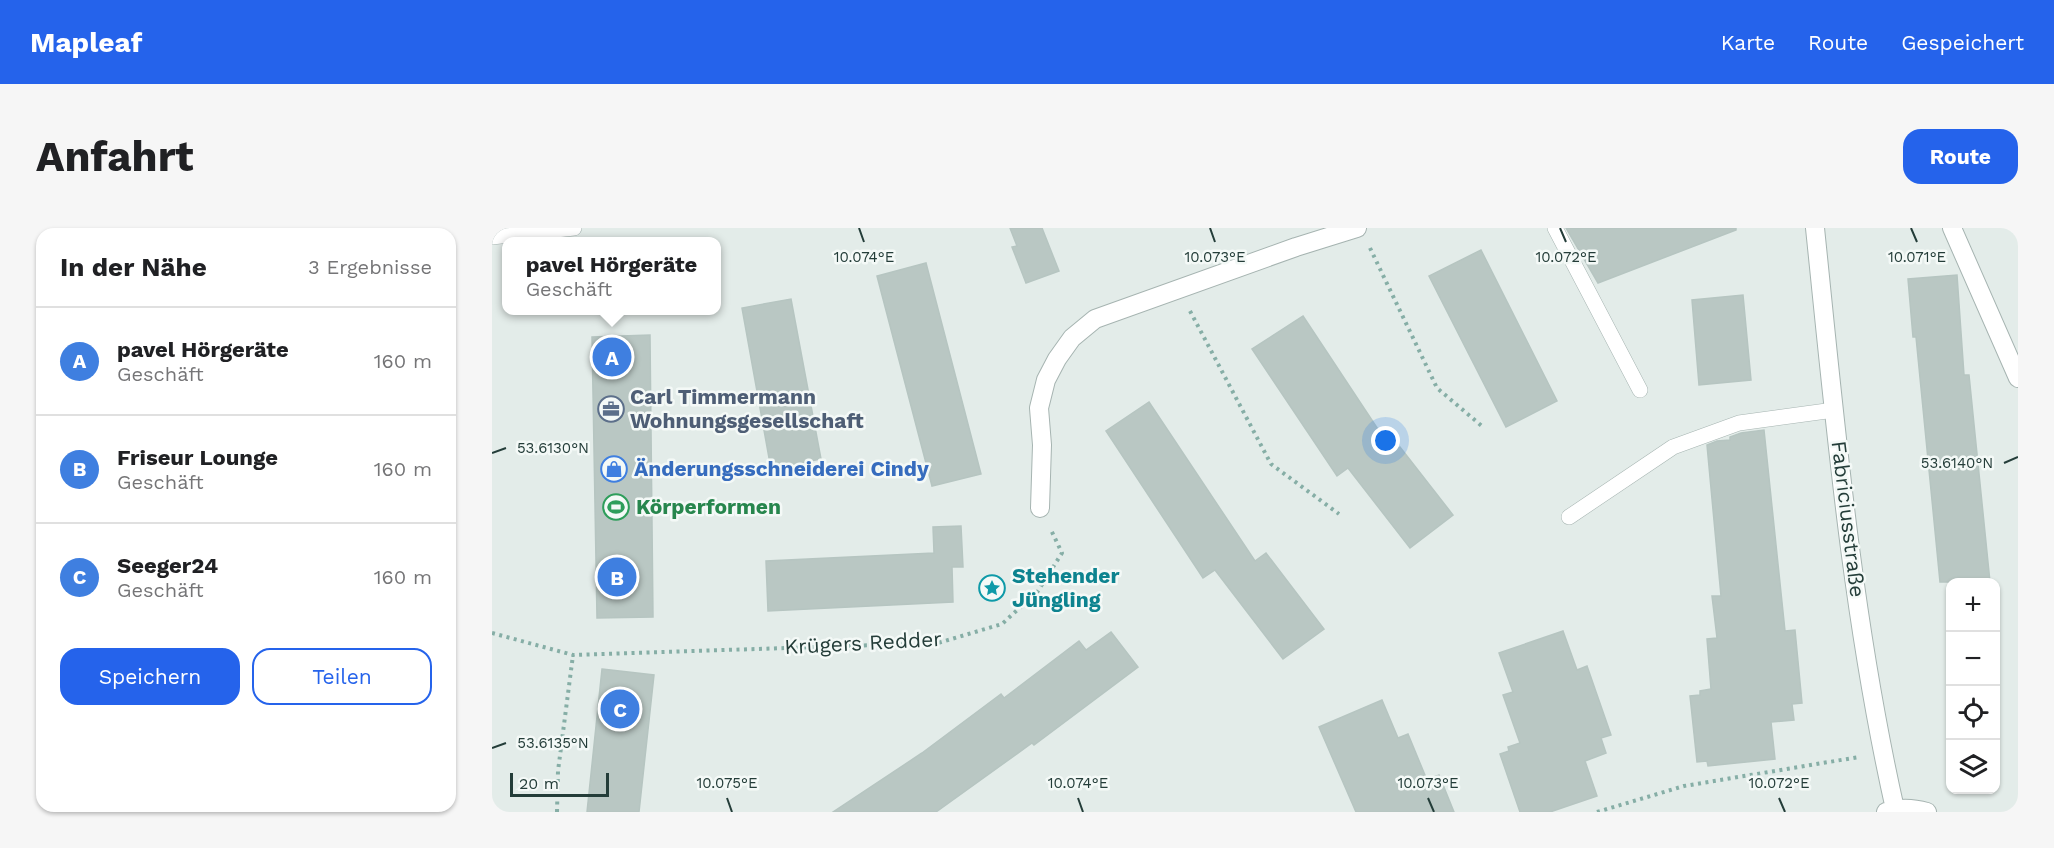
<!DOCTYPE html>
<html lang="de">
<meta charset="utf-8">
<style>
body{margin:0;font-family:"Work Sans",sans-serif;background:#f6f6f6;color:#202124}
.controls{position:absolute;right:18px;bottom:18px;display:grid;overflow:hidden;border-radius:12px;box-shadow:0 2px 4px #0004}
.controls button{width:54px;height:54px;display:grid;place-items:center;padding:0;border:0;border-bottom:2px solid #e0e0e0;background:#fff;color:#202124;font:30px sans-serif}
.scale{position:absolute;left:18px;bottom:15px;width:99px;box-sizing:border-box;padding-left:6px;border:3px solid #243d39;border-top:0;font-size:16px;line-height:21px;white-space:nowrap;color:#243d39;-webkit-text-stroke:4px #f4f9f7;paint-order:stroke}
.you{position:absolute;left:894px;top:213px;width:21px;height:21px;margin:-15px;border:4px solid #fff;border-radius:50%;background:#1a73e8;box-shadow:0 0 0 9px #1a73e833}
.badge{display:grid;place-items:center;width:39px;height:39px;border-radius:50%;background:#2563eb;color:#fff;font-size:20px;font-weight:700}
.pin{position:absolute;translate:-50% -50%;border:3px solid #fff;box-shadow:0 2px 6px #0006}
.popup{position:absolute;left:10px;top:9px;width:219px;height:78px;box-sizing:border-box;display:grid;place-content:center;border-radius:12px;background:#fff;filter:drop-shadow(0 2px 4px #0005);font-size:20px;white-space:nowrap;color:#757577}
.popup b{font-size:22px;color:#202124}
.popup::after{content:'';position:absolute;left:50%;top:100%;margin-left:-12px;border:12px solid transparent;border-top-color:#fff}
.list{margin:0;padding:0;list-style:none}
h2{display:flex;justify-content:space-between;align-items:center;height:78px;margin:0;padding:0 24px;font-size:26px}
h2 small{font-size:20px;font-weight:400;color:#757577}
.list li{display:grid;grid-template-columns:39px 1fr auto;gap:18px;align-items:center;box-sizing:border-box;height:108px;padding:0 24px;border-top:2px solid #e0e0e0}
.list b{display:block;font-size:22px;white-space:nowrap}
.list p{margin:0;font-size:20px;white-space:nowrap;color:#757577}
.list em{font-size:20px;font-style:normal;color:#757577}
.actions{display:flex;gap:12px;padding:18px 24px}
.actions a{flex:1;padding:14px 0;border:2px solid #2563eb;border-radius:18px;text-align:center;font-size:21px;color:#2563eb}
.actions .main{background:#2563eb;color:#fff}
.icon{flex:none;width:33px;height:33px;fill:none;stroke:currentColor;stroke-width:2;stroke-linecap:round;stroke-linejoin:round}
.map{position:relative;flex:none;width:1526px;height:584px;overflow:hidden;border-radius:18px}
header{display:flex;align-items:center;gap:36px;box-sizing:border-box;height:84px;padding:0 30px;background:#2563eb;color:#fff}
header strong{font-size:28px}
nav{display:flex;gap:33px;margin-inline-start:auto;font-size:21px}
.intro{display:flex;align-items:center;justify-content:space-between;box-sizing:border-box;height:144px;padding:0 36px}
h1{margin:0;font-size:42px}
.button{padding:15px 27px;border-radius:18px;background:#2563eb;color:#fff;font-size:21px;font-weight:700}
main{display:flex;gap:36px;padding:0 36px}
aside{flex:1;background:#fff;border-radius:18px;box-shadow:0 2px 4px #0004}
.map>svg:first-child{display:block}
.building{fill:#b9c7c3;stroke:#b6c5c1;stroke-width:1.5}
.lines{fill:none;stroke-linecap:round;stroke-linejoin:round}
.service-casing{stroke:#a6b4b1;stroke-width:16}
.minor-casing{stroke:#a6b4b1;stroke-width:20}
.tertiary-casing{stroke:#a6b4b1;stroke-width:20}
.path{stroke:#86aea6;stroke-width:4;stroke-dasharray:3 4.5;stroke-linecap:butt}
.service{stroke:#fff;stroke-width:15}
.minor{stroke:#fff;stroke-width:18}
.tertiary{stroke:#fff;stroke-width:18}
.ticks{fill:none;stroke:#243d39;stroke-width:2}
.labels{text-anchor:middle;stroke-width:5;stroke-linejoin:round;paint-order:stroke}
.service-label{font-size:21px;font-weight:bold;fill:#4e5e75;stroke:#f4f9f7;text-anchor:start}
.shop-label{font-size:21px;font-weight:bold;fill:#366cbe;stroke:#f4f9f7;text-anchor:start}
.leisure-label{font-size:21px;font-weight:bold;fill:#27864d;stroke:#f4f9f7;text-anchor:start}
.street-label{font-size:21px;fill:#243d39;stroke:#f4f9f7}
.culture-label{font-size:21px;font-weight:bold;fill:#0d838f;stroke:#f4f9f7;text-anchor:start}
.ticks-label{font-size:15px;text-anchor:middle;fill:#243d39;stroke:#f4f9f7;stroke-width:5;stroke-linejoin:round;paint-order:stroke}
</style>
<header>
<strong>Mapleaf</strong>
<nav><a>Karte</a><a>Route</a><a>Gespeichert</a></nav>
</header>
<div class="intro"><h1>Anfahrt</h1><a class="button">Route</a></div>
<main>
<aside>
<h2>In der Nähe<small>3 Ergebnisse</small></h2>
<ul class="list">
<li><span class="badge" style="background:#3f7fe0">A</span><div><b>pavel Hörgeräte</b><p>Geschäft</p></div><em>160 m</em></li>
<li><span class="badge" style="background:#3f7fe0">B</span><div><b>Friseur Lounge</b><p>Geschäft</p></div><em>160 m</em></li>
<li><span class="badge" style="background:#3f7fe0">C</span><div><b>Seeger24</b><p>Geschäft</p></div><em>160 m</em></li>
</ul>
<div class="actions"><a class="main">Speichern</a><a>Teilen</a></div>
</aside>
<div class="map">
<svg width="1526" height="584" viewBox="0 0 1526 584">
<rect width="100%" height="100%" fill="#e3ece9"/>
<path class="building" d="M518,0H550L567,43L534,55L520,19L525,18Z
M1074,0H1244V2L1106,55Z
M989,22L1065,173L1014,199L937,48Z
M434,35L489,246L440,258L385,48Z
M1465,47L1472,147H1477L1498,354H1448L1424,109H1421L1416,51Z
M1251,67L1259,152L1207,157L1200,72Z
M299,71L329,231L279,241L250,80Z
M811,88L901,224L908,219L961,287L918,320L856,240L845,248L760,121Z
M158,107L161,389L105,390L100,109Z
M657,174L763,333L774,325L832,401L791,431L723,342L711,350L614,203Z
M1272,202L1293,403L1303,402L1310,475L1300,476L1302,492L1279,494L1283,531L1216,538L1215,533L1205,534L1198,468L1208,467V463L1219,461L1215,411L1225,410L1220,368H1229L1215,217L1225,213L1238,212V209L1249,205Z
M469,298L471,339H460L461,374L276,383L274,333L442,325L441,299Z
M1071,403L1085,442L1095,438L1119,507L1109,510L1114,525L1093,533L1105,568L1058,584H1028L1008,526L1017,523L1016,519L1028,515L1011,467L1021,464L1007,425Z
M619,404L646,439L542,517L540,515L444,584H341L430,525L509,466L512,470L587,413L594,422Z
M110,441L162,447L147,584H95Z
M890,472L906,510L916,506L935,552L947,547L962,584H864L827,499Z"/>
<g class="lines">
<g class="service-casing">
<path id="service" d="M1063,0L1148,162
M0,9L82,0
M1077,289L1181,219L1247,195L1342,182"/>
</g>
<g class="minor-casing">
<path id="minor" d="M1460,0L1526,150
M548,280L550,217L547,180L554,152L565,131L580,110L603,91L804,19L865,0"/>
</g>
<g class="tertiary-casing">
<path id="tertiary" d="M1323,0C1343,194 1360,390 1403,581
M1394,584C1408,579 1421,580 1435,584"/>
</g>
<path class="path" d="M878,20L945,160L991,199
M698,83L779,236L847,286
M0,405L81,427L446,415L510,396L546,363L570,325L559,302
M65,584L66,543L81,427
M1105,584L1192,558L1367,529"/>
<use href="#service" class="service"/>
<use href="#minor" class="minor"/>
<use href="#tertiary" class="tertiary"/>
</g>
<path class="ticks" d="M367,0L372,14M718,0L723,14M1068,0L1074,14M1419,0L1425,14M0,225L14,220M1512,235L1526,229M0,520L14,515M235,570L240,584M586,570L591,584M936,570L942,584M1287,570L1293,584"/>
<defs>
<g id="office-ring" transform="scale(1.35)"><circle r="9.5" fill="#f4f9f7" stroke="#5c6f8a" stroke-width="1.5"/><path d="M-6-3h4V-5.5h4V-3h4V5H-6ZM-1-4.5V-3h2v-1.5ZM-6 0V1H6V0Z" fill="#5c6f8a"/></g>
<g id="shop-ring" transform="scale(1.35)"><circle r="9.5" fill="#f4f9f7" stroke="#3f7fe0" stroke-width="1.5"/><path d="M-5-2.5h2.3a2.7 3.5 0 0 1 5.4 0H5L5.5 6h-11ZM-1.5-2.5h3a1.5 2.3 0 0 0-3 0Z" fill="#3f7fe0"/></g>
<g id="stadium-ring" transform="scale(1.35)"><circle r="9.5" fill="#f4f9f7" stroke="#2e9e5b" stroke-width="1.5"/><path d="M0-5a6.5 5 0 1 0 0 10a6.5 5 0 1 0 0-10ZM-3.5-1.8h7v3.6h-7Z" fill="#2e9e5b"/></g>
<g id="sight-ring" transform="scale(1.35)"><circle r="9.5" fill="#f4f9f7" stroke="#0f9aa8" stroke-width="1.5"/><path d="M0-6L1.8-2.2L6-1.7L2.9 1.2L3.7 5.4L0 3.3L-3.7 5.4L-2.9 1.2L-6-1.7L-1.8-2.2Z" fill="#0f9aa8"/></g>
</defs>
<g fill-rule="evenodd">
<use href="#office-ring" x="119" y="181"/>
<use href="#shop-ring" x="122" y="241"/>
<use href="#stadium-ring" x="124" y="279"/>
<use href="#sight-ring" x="500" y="360"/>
</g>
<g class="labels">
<g class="service-label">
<text x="138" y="176">Carl Timmermann<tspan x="138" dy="24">Wohnungsgesellschaft</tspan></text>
</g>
<g class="shop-label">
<text x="142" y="248">Änderungsschneiderei Cindy</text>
</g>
<g class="leisure-label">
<text x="144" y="286">Körperformen</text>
</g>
<g class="street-label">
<text transform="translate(1356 291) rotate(83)" y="7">Fabriciusstraße</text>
<text transform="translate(371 415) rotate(-3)" y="7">Krügers Redder</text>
</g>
<g class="culture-label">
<text x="520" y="355">Stehender<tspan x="520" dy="24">Jüngling</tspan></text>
</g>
</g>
<g class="ticks-label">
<text x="372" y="34">10.074°E</text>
<text x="723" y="34">10.073°E</text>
<text x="1074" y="34">10.072°E</text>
<text x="1425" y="34">10.071°E</text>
<text x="61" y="225">53.6130°N</text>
<text x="1465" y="240">53.6140°N</text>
<text x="61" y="520">53.6135°N</text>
<text x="235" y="560">10.075°E</text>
<text x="586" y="560">10.074°E</text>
<text x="936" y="560">10.073°E</text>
<text x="1287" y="560">10.072°E</text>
</g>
</svg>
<div class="controls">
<button>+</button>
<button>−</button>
<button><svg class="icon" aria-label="locate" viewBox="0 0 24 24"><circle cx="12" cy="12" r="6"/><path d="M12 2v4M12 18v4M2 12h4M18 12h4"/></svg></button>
<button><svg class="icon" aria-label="layers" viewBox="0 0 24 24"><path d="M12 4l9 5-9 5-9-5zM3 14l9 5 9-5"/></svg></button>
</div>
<div class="scale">20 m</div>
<div class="you"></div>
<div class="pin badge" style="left:120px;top:129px;background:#3f7fe0">A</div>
<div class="popup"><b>pavel Hörgeräte</b>Geschäft</div>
<div class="pin badge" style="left:125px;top:349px;background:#3f7fe0">B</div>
<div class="pin badge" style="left:128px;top:481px;background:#3f7fe0">C</div>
</div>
</main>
